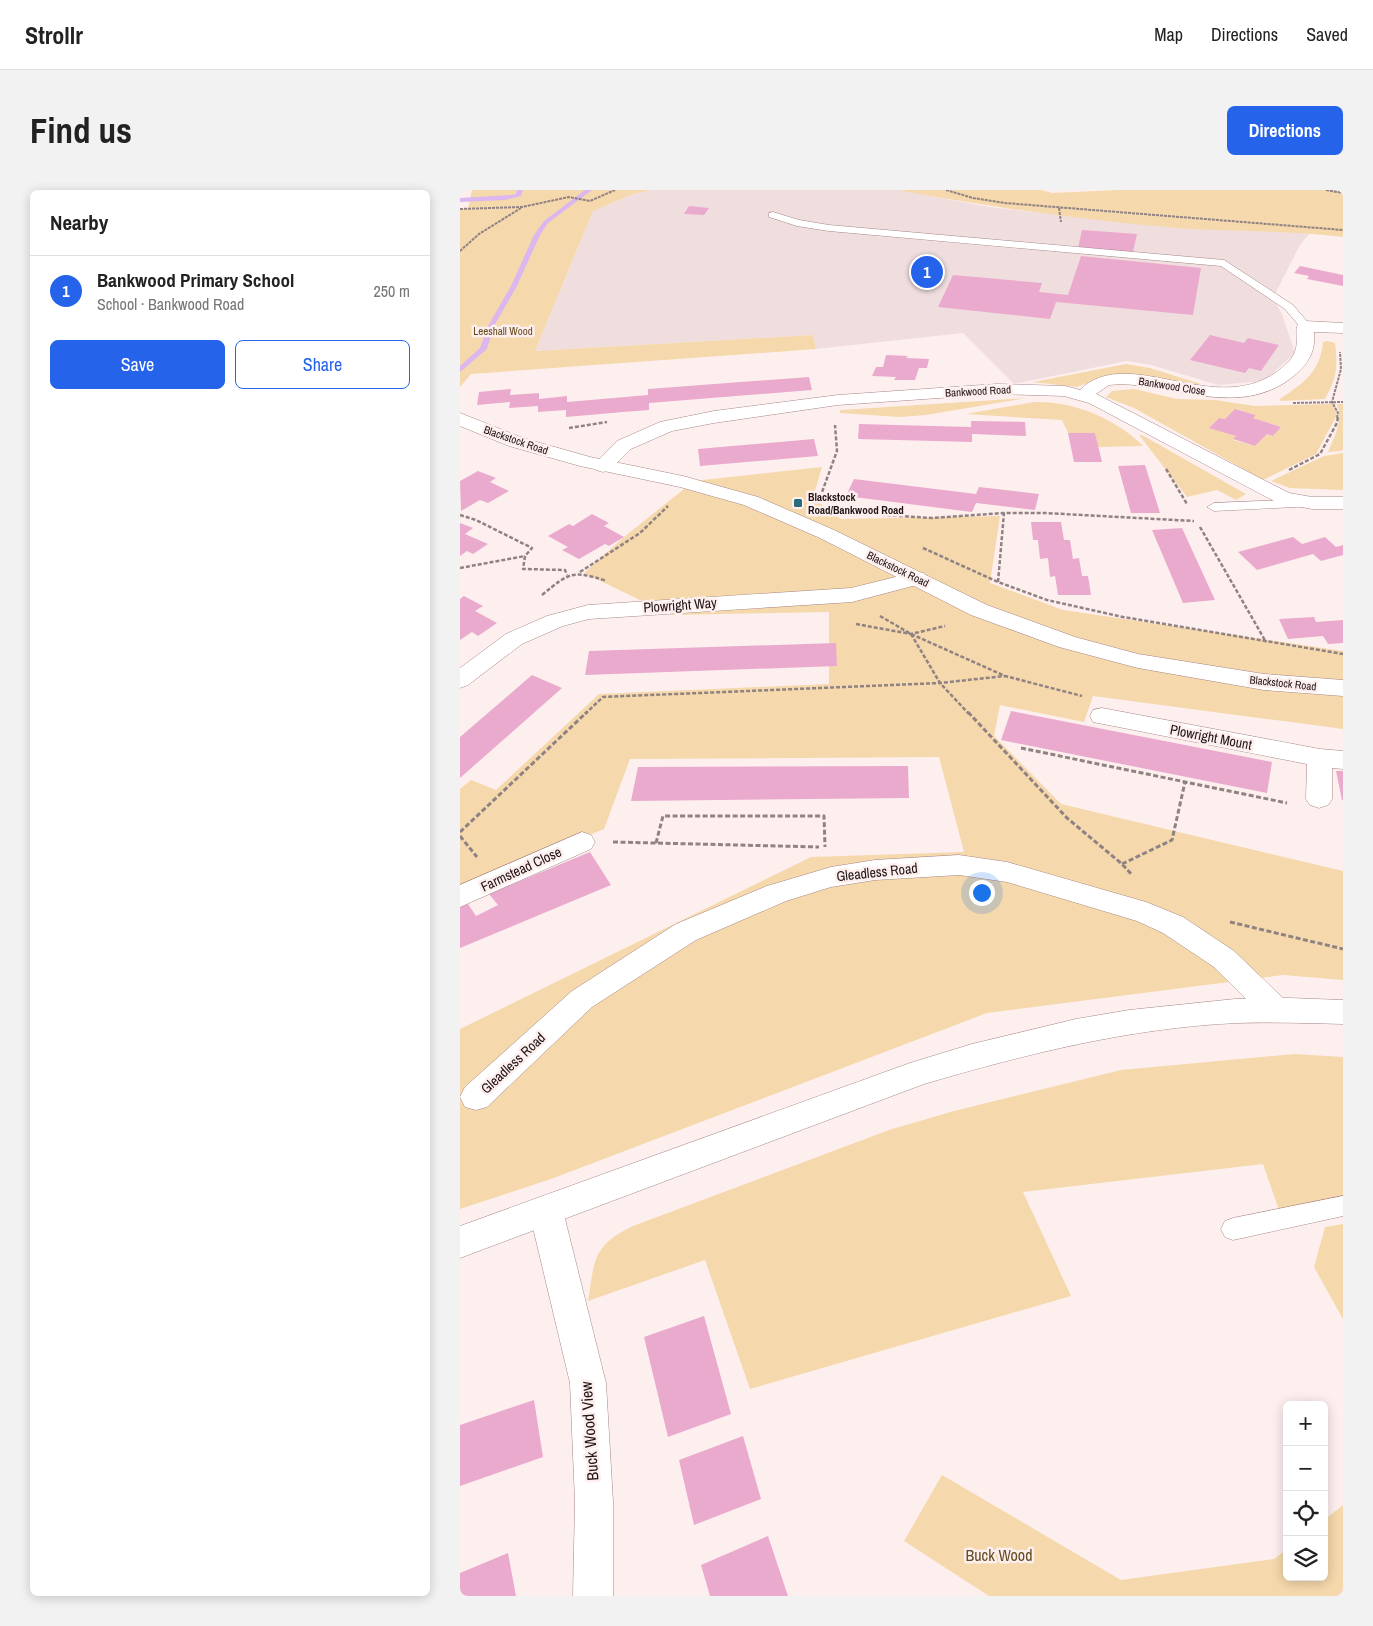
<!DOCTYPE html>
<meta charset="utf-8">
<style>
body{margin:0;font-family:"Archivo Narrow",sans-serif;background:#f2f2f2;color:#222}
.controls{position:absolute;right:15px;bottom:15px;display:grid;overflow:hidden;border-radius:8px;box-shadow:0 2px 12px #0003}
.controls button{width:45px;height:45px;display:grid;place-items:center;padding:0;border:0;border-bottom:1px solid #e0e0e0;background:#fff;color:#222;font:25px sans-serif}
.you{position:absolute;left:521px;top:702px;width:18px;height:18px;margin:-12px;border:4px solid #fff;border-radius:50%;background:#1a73e8;box-shadow:0 0 0 8px #1a73e833}
.badge{display:grid;place-items:center;width:32px;height:32px;border-radius:50%;background:#2563eb;color:#fff;font-size:16px;font-weight:700}
.pin{position:absolute;translate:-50% -50%;border:2px solid #fff;box-shadow:0 1px 5px #0006}
.list{margin:0;padding:0;list-style:none}
h2{display:flex;justify-content:space-between;align-items:center;height:65px;margin:0;padding:0 20px;font-size:21px}
h2 small{font-size:16px;font-weight:400;color:#767676}
.list li{display:grid;grid-template-columns:32px 1fr auto;gap:15px;align-items:center;box-sizing:border-box;height:70px;padding:0 20px;border-top:1px solid #e0e0e0}
.list b{display:block;font-size:19px;white-space:nowrap}
.list p{margin:0;font-size:16px;white-space:nowrap;color:#767676}
.list em{font-size:16px;font-style:normal;color:#767676}
.actions{display:flex;gap:10px;padding:15px 20px}
.actions a{flex:1;padding:11px 0;border:1px solid #2563eb;border-radius:8px;text-align:center;font-size:18px;color:#2563eb}
.actions .main{background:#2563eb;color:#fff}
.icon{flex:none;width:28px;height:28px;fill:none;stroke:currentColor;stroke-width:2;stroke-linecap:round;stroke-linejoin:round}
.map{position:relative;flex:none;width:883px;height:1406px;overflow:hidden;border-radius:8px}
header{display:flex;align-items:center;gap:30px;box-sizing:border-box;height:70px;padding:0 25px;background:#fff;border-bottom:1px solid #e0e0e0}
header strong{font-size:24px}
nav{display:flex;gap:28px;margin-inline-start:auto;font-size:18px}
.intro{display:flex;align-items:center;justify-content:space-between;box-sizing:border-box;height:120px;padding:0 30px}
h1{margin:0;font-size:35px}
.button{padding:12px 22px;border-radius:8px;background:#2563eb;color:#fff;font-size:18px;font-weight:700}
main{display:flex;gap:30px;padding:0 30px}
aside{flex:1;background:#fff;border-radius:8px;box-shadow:0 2px 12px #0003}
.map>svg:first-child{display:block}
.built{fill:#f0dedf}
.green{fill:#f5d8ab;fill-rule:evenodd}
.lines{fill:none;stroke-linecap:round;stroke-linejoin:round}
.stream{fill:#dcb7ef;fill-rule:evenodd}
.building{fill:#eaaacd}
.lane-casing{stroke:#a78687;stroke-width:1}
.street-casing{stroke:#a78687;stroke-width:1}
.secondary-casing{stroke:#a78687;stroke-width:1}
.path-far2{stroke:#908283;stroke-width:2;stroke-dasharray:3 1;stroke-linecap:butt}
.path-far1{stroke:#908283;stroke-width:2.5;stroke-dasharray:4 2;stroke-linecap:butt}
.path{stroke:#908283;stroke-width:3;stroke-dasharray:5 2.5;stroke-linecap:butt}
.lane{fill:#fff;fill-rule:evenodd}
.street{fill:#fff;fill-rule:evenodd}
.secondary{fill:#fff;fill-rule:evenodd}
.poi-dot{fill:#2a6b7e;stroke:#feefef;stroke-width:2}
.labels{text-anchor:middle;stroke-width:5;stroke-linejoin:round;paint-order:stroke}
.far-park-label{font-size:11px;fill:#644b1e;stroke:#feefef}
.far-street-label{font-size:11px;fill:#211415;stroke:#feefef}
.far-poi-label{font-size:11px;font-weight:bold;fill:#211415;stroke:#feefef;text-anchor:start}
.street-label{font-size:14px;fill:#211415;stroke:#feefef}
.near-street-label{font-size:16px;fill:#211415;stroke:#feefef}
.near-park-label{font-size:16px;fill:#644b1e;stroke:#feefef}
</style>
<header>
<strong>Strollr</strong>
<nav><a>Map</a><a>Directions</a><a>Saved</a></nav>
</header>
<div class="intro"><h1>Find us</h1><a class="button">Directions</a></div>
<main>
<aside>
<h2>Nearby<small></small></h2>
<ul class="list">
<li><span class="badge">1</span><div><b>Bankwood Primary School</b><p>School · Bankwood Road</p></div><em>250 m</em></li>
</ul>
<div class="actions"><a class="main">Save</a><a>Share</a></div>
</aside>
<div class="map">
<svg width="883" height="1406" viewBox="0 0 883 1406">
<rect width="100%" height="100%" fill="#feefef"/>
<path class="built" d="M192,0H437L530,17L716,38L850,43L840,55L813,108L822,124L835,163L804,191L758,195L691,175L667,171L554,194L503,143L356,159L353,145L75,161L133,21L173,4Z"/>
<path class="green" d="M12,0H192L173,4L133,21L75,161L353,145L356,159L11,184L0,197V19L8,18Z
M437,0H581L592,3L658,0H883V47C827,40 772,42 716,38C622,30 529,17 437,0Z
M867,151L875,153C878,177 877,187 865,209L821,211L820,209C844,193 860,182 863,152Z
M666,174L690,178L741,194L724,195L641,189L616,197L573,192Z
M674,199L717,209L755,210L795,216L872,214L877,225L856,264L803,290L674,218L646,207L652,201ZM776,219L796,225L793,228L821,237L813,246L807,244L795,256L773,250L776,246L750,237L759,228L765,229Z
M567,208L466,225L440,227L379,223L381,220Z
M574,212C613,211 655,228 683,256L638,257L635,243H608L602,230L506,224Z
M877,214H883V259L881,261L868,262C875,245 883,232 877,214Z
M679,245H682L786,304L776,310L757,300L727,307Z
M883,263V300L830,298L811,291L864,266Z
M362,277L353,308L381,329L540,326L530,393L603,420L883,461V539L633,506L624,532L540,515L534,546L601,614L883,681V790L823,785L527,823L91,989L0,1019V839L351,667L504,662L479,567L170,569L144,639L0,698V599L11,590L36,600L139,504L369,494V422L211,425L124,383L164,347L234,291Z
M835,864L883,867V1006L819,1020L803,974L563,1002L611,1106L290,1199L245,1070L128,1111C135,1069 132,1056 173,1036L429,940L494,921L661,880Z
M883,1034V1129L854,1077L865,1037Z
M482,1285L661,1390L814,1369L827,1359V1387H864V1330L883,1315V1406H529L444,1351Z"/>
<g class="lines">
<path class="stream" d="M57,0H63L61,6L45,10L0,12V8L52,5L56,4Z
M125,0H132L88,33L80,45L57,96L34,136L27,159L0,182V176L20,158L28,136L51,96L74,45L84,31Z"/>
</g>
<path class="building" d="M229,16L249,18L244,25L224,24Z
M622,40L677,44L673,62L618,58Z
M621,66L741,78L733,125L596,112L590,129L478,117L493,85L582,93L579,102L608,105Z
M840,76L883,85V96L847,89L849,86L834,83Z
M750,145L784,153L788,148L819,155L801,181L789,178L785,183L730,170Z
M426,165L448,166L446,168L469,169L467,178H459L455,190H434L436,187L412,186L416,177H423Z
M349,187L352,200L189,213V220L163,222L106,227V220L78,222V216L49,218L50,212L17,215L19,202L51,199L50,205L79,203V209L107,206V212L188,205V199Z
M775,219L796,225L793,228L821,237L813,246L807,244L795,256L773,249L776,246L749,238L759,228L765,229Z
M511,231L565,232L566,246L512,244V252L398,249L399,234L511,237Z
M608,243H635L642,272H614Z
M354,249L358,266L240,276L238,259Z
M685,275L700,323H671L658,276Z
M18,281L36,288L30,292L49,301L28,313L20,310L1,321L0,291Z
M394,289L516,304L519,297L579,304L575,320L516,313L512,322L386,306Z
M132,324L149,333L144,336L164,347L149,356L145,354L119,369L102,360L108,357L88,346L109,334L113,336Z
M571,332H601L604,350H610L613,369L619,368L622,386H628L631,405H598L595,386L590,387L588,368L580,369L578,350H573Z
M0,333L13,338L5,344L28,354L13,364L7,361L0,366Z
M722,338L755,410L723,413L692,340Z
M833,347L842,354L865,347L876,357L883,355V365L861,371L853,364L797,380L778,362Z
M4,406L23,416L15,421L37,433L18,446L12,442L0,450V409Z
M854,427L856,432L883,430V453L868,454L863,446L828,449L819,429Z
M376,453L377,476L125,485L129,461Z
M72,485L102,498L0,588V547Z
M551,521L812,572L807,603L541,550Z
M448,576L449,608L171,611L178,577Z
M876,581H883V610H882Z
M130,662L151,695L0,758V717L8,714L16,726L38,715L29,704Z
M244,1126L271,1224L208,1247L184,1147Z
M74,1210L83,1267L0,1296V1235Z
M283,1246L301,1309L234,1335L219,1270Z
M308,1346L328,1406H250L241,1375Z
M48,1363L56,1406H0V1383Z"/>
<g class="lines">
<g class="lane-casing">
<path id="lane" d="M313,22L339,30L369,35L764,70L833,115L851,136L845,139L841,138L825,119L761,76L369,41L337,36L309,27V23Z
M851,309L856,310L858,313L856,316L754,321L747,317L754,313Z
M883,1006V1026L773,1050L765,1047L761,1039L765,1031L773,1028Z"/>
</g>
<g class="street-casing">
<path id="street" d="M845,131L883,133V143L854,142C856,160 849,173 835,185C784,228 720,197 662,194L649,195L636,204L829,303L852,307H883V319H852L816,312L629,213L604,206L537,204L378,215L254,233L212,241L171,259L150,280L143,282L136,280L133,276L157,251L200,232L254,221L378,205L537,194L605,196L620,200C670,150 766,238 829,171C843,156 832,143 839,132Z
M456,382L464,383L467,388L464,393L392,412L129,429L103,436L62,454L8,495L0,498V478L46,444L87,426L128,415L391,398Z
M642,518L860,559L883,561V579L872,578V609L868,615L859,618L850,615L846,609L847,574L633,532L630,526L633,520Z
M122,642L131,645L135,652L131,659L0,717V695Z
M499,665L547,672L686,712L723,727L774,761L826,811L831,820L826,829L816,832L806,829L754,777L703,743L677,731L547,692L499,685L415,690L371,697L326,711L236,750L132,817L27,917L16,920L5,917L0,907L5,897L112,801L216,734L307,696L371,677L415,670Z
M86,1006L98,1010L103,1021L146,1193L153,1312V1406H113L115,1312L110,1193L69,1021L74,1010Z"/>
</g>
<g class="secondary-casing">
<path id="secondary" d="M0,223L63,248L130,267L223,286L298,307L374,340L527,415L615,447L678,464L804,484L883,490V506L804,500L678,478L599,457L511,425L360,348L284,315L220,297L120,276L49,256L0,236Z
M829,808L883,810V834C848,833 812,832 777,833C670,838 566,864 464,894L0,1068V1036L450,873L512,854L616,829L669,820L775,809Z"/>
</g>
<path class="path-far2" d="M486,0L513,8L545,13L883,40
M866,0L883,3
M599,18L601,32
M0,19L62,17L109,7L130,11L155,0
M0,61L19,44L61,18
M833,213L883,212
M877,228L878,223L872,212L881,179L880,162"/>
<path class="path-far1" d="M109,238L147,232
M706,279L727,314
M829,280L860,264L877,233L878,227
M358,313L377,261L375,235
M391,323L472,328L544,323H585L734,331
M0,325L16,330L72,358L65,366L63,379L105,380L107,385
M740,337L806,452
M463,358L538,392L587,410L663,427L883,464
M0,378L65,366
M120,382L180,343L208,316
M538,392L544,323
M82,405C110,382 112,380 147,391
M420,426L451,444L545,486L622,506
M396,434L451,444L485,436
M451,444L480,493L509,524
M125,524L143,507L480,493L545,486"/>
<path class="path" d="M508,522L607,628L662,674L672,685
M561,558L827,613
M0,642L127,522
M0,646L17,667
M153,652L359,657
M196,653L203,626H364L365,657
M662,674L712,650L725,592
M770,732L883,759"/>
<use href="#lane" class="lane"/>
<use href="#street" class="street"/>
<use href="#secondary" class="secondary"/>
</g>
<rect class="poi-dot" x="333" y="308" width="10" height="10" rx="2.5"/>
<g class="labels">
<g class="far-park-label">
<text x="43" y="145">Leeshall Wood</text>
</g>
<g class="far-street-label">
<text transform="translate(712 196) rotate(9)" y="4">Bankwood Close</text>
<text transform="translate(518 201) rotate(-3)" y="4">Bankwood Road</text>
<text transform="translate(56 250) rotate(19)" y="4">Blackstock Road</text>
<text transform="translate(438 379) rotate(26)" y="4">Blackstock Road</text>
<text transform="translate(823 493) rotate(6)" y="4">Blackstock Road</text>
</g>
<g class="far-poi-label">
<text x="348" y="311">Blackstock<tspan x="348" dy="13">Road/Bankwood Road</tspan></text>
</g>
<g class="street-label">
<text transform="translate(220 415) rotate(-4)" y="5">Plowright Way</text>
<text transform="translate(751 547) rotate(11)" y="5">Plowright Mount</text>
<text transform="translate(61 679) rotate(-25)" y="5">Farmstead Close</text>
<text transform="translate(417 682) rotate(-6)" y="5">Gleadless Road</text>
<text transform="translate(53 873) rotate(-43)" y="5">Gleadless Road</text>
</g>
<g class="near-street-label">
<text transform="translate(129 1241) rotate(-94)" y="6">Buck Wood View</text>
</g>
<g class="near-park-label">
<text x="539" y="1371">Buck Wood</text>
</g>
</g>
</svg>
<div class="controls">
<button>+</button>
<button>−</button>
<button><svg class="icon" aria-label="locate" viewBox="0 0 24 24"><circle cx="12" cy="12" r="6"/><path d="M12 2v4M12 18v4M2 12h4M18 12h4"/></svg></button>
<button><svg class="icon" aria-label="layers" viewBox="0 0 24 24"><path d="M12 4l9 5-9 5-9-5zM3 14l9 5 9-5"/></svg></button>
</div>
<div class="you"></div>
<div class="pin badge" style="left:467px;top:82px">1</div>
</div>
</main>
